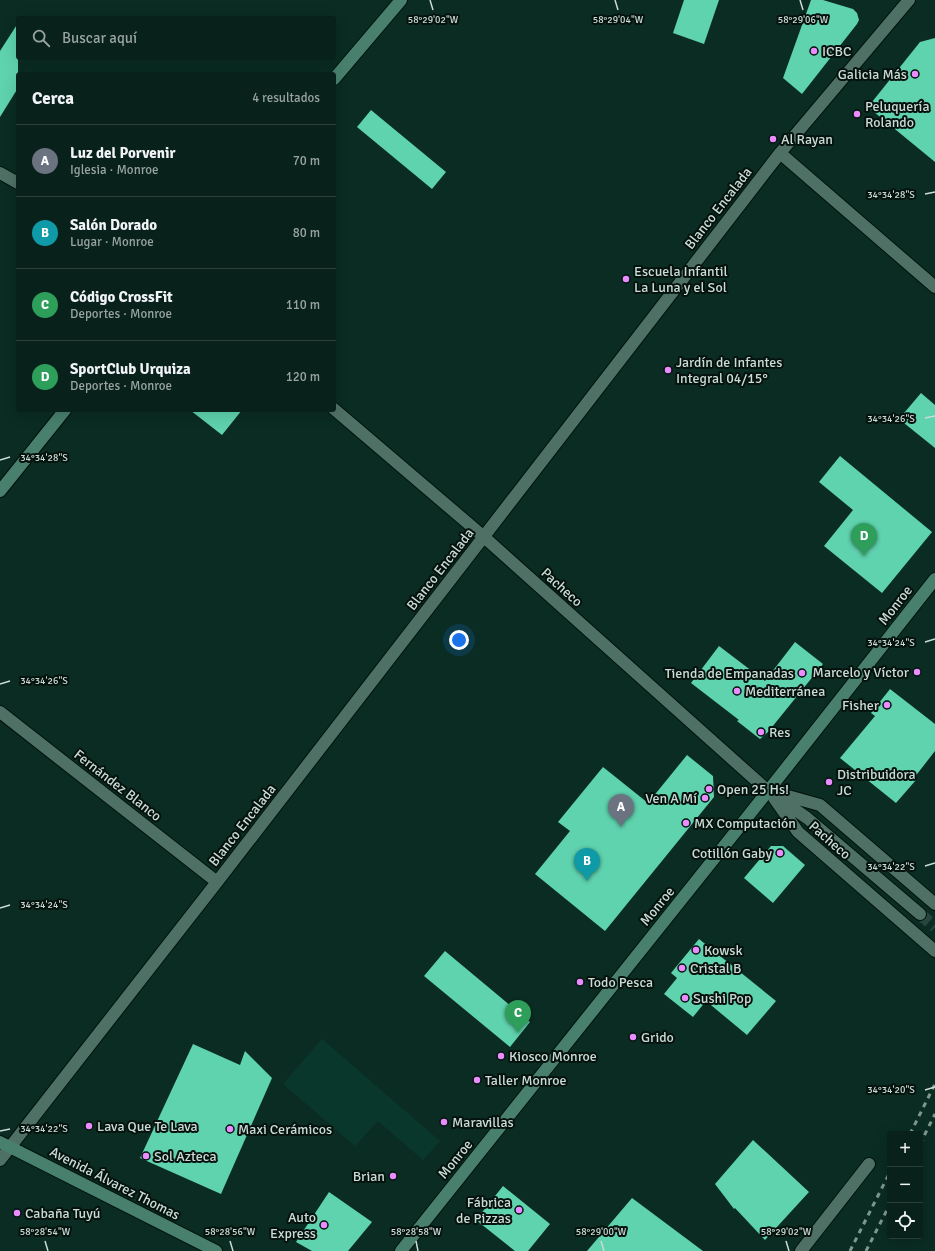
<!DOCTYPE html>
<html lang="es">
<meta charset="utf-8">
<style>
body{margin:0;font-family:Signika,sans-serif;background:#112923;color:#f1f3f6}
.controls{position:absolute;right:12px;bottom:12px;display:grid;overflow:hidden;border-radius:4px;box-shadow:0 4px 16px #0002}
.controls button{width:36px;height:36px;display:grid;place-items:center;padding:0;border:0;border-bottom:1px solid #293e39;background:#08211a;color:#f1f3f6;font:20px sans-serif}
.you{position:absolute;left:459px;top:640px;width:14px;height:14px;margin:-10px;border:3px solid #fff;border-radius:50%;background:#1a73e8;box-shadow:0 0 0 6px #1a73e833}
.badge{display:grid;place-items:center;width:26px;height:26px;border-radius:50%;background:#8c9099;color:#fff;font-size:13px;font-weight:700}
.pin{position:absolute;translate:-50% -33px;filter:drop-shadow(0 1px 2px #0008)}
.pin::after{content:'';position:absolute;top:21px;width:14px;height:12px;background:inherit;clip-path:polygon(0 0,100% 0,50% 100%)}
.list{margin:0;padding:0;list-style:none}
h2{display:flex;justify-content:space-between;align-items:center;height:52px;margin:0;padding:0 16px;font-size:17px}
h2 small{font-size:13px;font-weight:400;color:#98a3a2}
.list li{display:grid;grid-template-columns:26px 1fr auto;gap:12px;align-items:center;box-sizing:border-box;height:72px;padding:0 16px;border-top:1px solid #293e39}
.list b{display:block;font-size:15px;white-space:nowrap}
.list p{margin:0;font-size:13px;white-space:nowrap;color:#98a3a2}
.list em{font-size:13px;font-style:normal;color:#98a3a2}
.icon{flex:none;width:22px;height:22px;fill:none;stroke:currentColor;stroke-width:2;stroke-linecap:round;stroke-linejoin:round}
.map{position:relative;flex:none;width:935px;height:1251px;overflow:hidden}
.search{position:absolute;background:#08211a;box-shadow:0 4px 16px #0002;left:16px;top:16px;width:320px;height:44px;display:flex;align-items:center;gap:10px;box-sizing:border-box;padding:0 14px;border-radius:4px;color:#98a3a2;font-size:15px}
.panel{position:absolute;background:#08211a;box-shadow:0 4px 16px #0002;left:16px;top:72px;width:320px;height:340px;border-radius:4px}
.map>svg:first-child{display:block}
.built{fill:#0a372b}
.building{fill:#5fd2ae}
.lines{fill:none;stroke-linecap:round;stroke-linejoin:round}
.street-tunnel{stroke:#27463d;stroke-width:12;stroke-dasharray:12 6;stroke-linecap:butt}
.street-casing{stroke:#00130c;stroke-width:14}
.secondary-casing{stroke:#00130c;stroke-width:14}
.street{stroke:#4f7165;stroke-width:12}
.secondary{stroke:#487f6d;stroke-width:12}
.rail{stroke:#7f978f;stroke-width:3;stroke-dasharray:5 5;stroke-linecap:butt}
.ticks{fill:none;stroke:#cadcd5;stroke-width:1.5}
.poi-dot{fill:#e98dfe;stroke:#05120d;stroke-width:1.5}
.labels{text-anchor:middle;stroke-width:4;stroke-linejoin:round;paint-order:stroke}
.poi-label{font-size:14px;fill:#cadcd5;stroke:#05120d;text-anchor:start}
.street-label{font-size:14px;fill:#cadcd5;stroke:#05120d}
.ticks-label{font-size:10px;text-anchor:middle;fill:#cadcd5;stroke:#05120d;stroke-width:4;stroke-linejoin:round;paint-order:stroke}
</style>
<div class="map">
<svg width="935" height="1251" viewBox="0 0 935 1251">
<rect width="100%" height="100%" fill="#0a2c22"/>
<path class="built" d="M322,1039L440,1141L423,1160L378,1121L355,1146L283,1084Z"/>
<path class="building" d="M684,0H719L704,44L673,33Z
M811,0H823L853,9L857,13L859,20L857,24L802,94L783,78Z
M18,23V88L0,117V51Z
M935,38V162L868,107L920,42Z
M371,110L446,172L432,189L357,127Z
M921,393L935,405V448L899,419Z
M190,410H242L222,435Z
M840,456L932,532L882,593L824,546L853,510L819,482Z
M795,642L823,664L768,732L760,739L737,721L739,720L691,683L719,646L765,681Z
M890,689L935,724V751L914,778L916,780L896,803L840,758L875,716L871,713Z
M687,755L713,776L714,797L605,931L535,874L570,831L558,822L603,767L648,803Z
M771,846H783L805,865L773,903L744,878Z
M699,939L776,1001L747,1035L706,1001L693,1017L664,994L677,978L671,973Z
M445,951L530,1022L510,1047L424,976Z
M193,1044L240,1065L245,1051L272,1078L221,1194L140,1158Z
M753,1140L809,1192L765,1240L735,1208L734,1209L715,1184Z
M503,1186L550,1224L528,1251H515L476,1220Z
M329,1192L372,1222L348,1251H312L296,1242Z
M632,1198L703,1251H587Z"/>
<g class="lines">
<path class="street-tunnel" d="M920,914L935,927"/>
<g class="street-casing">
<path id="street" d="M780,153L935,287
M0,173L18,183
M334,409L484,537L768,791L807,818L920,914
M0,712L217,882
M777,793L820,805L935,904
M774,798L798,832L935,951
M0,1160L217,882L780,153L909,0
M801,1251L869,1164"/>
</g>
<g class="secondary-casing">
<path id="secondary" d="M334,79L401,0
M0,491L65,410
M0,1142L216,1251
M401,1251L768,791L935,579"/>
</g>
<use href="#street" class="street"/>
<use href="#secondary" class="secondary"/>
<path class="rail" d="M910,1134L935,1084
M920,1144L935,1114
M850,1251L890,1172
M866,1251L890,1204"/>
</g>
<path class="ticks" d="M430,0L433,10M615,0L618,10M800,0L803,10M925,194L935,192M925,418L935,416M0,460L10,457M925,642L935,639M0,684L10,681M925,866L935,863M0,908L10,905M925,1090L935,1087M0,1131L10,1129M45,1241L48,1251M230,1241L233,1251M416,1241L418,1251M601,1241L604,1251M786,1241L789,1251"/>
<g class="poi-dot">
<circle cx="814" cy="51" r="4"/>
<circle cx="915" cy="74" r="4"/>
<circle cx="857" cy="114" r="4"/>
<circle cx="773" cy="139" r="4"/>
<circle cx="626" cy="279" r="4"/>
<circle cx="668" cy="370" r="4"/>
<circle cx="917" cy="672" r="4"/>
<circle cx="802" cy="673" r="4"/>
<circle cx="737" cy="691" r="4"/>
<circle cx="887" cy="705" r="4"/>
<circle cx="761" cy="732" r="4"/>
<circle cx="829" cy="782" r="4"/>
<circle cx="709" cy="789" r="4"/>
<circle cx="705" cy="798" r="4"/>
<circle cx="686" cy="823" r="4"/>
<circle cx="780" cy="853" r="4"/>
<circle cx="696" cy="950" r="4"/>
<circle cx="682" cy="968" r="4"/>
<circle cx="580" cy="982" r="4"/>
<circle cx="685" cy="998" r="4"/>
<circle cx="633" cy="1037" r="4"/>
<circle cx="501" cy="1056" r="4"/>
<circle cx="477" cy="1080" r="4"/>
<circle cx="444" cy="1122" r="4"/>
<circle cx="89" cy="1126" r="4"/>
<circle cx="230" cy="1129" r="4"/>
<circle cx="146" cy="1156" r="4"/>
<circle cx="393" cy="1176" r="4"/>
<circle cx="519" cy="1210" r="4"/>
<circle cx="17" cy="1213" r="4"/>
<circle cx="324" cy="1225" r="4"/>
</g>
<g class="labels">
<g class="poi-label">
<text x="822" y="56">ICBC</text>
<text x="907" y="79" text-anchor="end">Galicia Más</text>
<text x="865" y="111">Peluquería<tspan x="865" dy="16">Rolando</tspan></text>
<text x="781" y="144">Al Rayan</text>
<text x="634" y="276">Escuela Infantil<tspan x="634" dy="16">La Luna y el Sol</tspan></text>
<text x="676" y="367">Jardín de Infantes<tspan x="676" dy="16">Integral 04/15°</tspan></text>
<text x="909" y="677" text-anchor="end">Marcelo y Víctor</text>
<text x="794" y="678" text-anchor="end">Tienda de Empanadas</text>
<text x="745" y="696">Mediterránea</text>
<text x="879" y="710" text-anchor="end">Fisher</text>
<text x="769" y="737">Res</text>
<text x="837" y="779">Distribuidora<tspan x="837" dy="16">JC</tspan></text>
<text x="717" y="794">Open 25 Hs!</text>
<text x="697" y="803" text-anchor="end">Ven A Mí</text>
<text x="694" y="828">MX Computación</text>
<text x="772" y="858" text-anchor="end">Cotillón Gaby</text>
<text x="704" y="955">Kowsk</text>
<text x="690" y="973">Cristal B</text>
<text x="588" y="987">Todo Pesca</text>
<text x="693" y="1003">Sushi Pop</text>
<text x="641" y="1042">Grido</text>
<text x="509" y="1061">Kiosco Monroe</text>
<text x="485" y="1085">Taller Monroe</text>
<text x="452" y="1127">Maravillas</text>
<text x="97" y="1131">Lava Que Te Lava</text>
<text x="238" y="1134">Maxi Cerámicos</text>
<text x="154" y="1161">Sol Azteca</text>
<text x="385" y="1181" text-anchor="end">Brian</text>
<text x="511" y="1207" text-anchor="end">Fábrica<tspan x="511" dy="16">de Pizzas</tspan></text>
<text x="25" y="1218">Cabaña Tuyú</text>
<text x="316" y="1222" text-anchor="end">Auto<tspan x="316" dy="16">Express</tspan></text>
</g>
<g class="street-label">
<text transform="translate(718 208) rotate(-52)" y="5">Blanco Encalada</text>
<text transform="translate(440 569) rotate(-52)" y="5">Blanco Encalada</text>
<text transform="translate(562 587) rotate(42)" y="5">Pacheco</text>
<text transform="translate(895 605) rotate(-52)" y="5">Monroe</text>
<text transform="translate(118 785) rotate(38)" y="5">Fernández Blanco</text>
<text transform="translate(242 825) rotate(-52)" y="5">Blanco Encalada</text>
<text transform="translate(830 840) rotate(41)" y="5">Pacheco</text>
<text transform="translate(657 906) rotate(-51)" y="5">Monroe</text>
<text transform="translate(455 1159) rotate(-51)" y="5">Monroe</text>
<text transform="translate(115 1183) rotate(27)" y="5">Avenida Álvarez Thomas</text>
</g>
</g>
<g class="ticks-label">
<text x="433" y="23">58°29'02"W</text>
<text x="618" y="23">58°29'04"W</text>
<text x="803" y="23">58°29'06"W</text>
<text x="891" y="198">34°34'28"S</text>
<text x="891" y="422">34°34'26"S</text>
<text x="44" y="461">34°34'28"S</text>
<text x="891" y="646">34°34'24"S</text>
<text x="44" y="684">34°34'26"S</text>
<text x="891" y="870">34°34'22"S</text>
<text x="44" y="908">34°34'24"S</text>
<text x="891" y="1093">34°34'20"S</text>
<text x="44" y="1132">34°34'22"S</text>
<text x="45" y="1235">58°28'54"W</text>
<text x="230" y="1235">58°28'56"W</text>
<text x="416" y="1235">58°28'58"W</text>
<text x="601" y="1235">58°29'00"W</text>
<text x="786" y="1235">58°29'02"W</text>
</g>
</svg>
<div class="controls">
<button>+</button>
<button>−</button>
<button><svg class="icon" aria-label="locate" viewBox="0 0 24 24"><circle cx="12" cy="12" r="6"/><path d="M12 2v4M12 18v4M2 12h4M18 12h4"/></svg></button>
</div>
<div class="you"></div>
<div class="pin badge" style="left:621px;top:827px;background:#6b7280">A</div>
<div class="pin badge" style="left:587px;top:881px;background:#0f9aa8">B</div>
<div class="pin badge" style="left:518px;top:1033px;background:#2e9e5b">C</div>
<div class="pin badge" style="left:864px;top:556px;background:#2e9e5b">D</div>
<div class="search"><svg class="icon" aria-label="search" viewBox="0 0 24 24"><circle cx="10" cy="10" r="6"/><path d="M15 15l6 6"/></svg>Buscar aquí</div>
<section class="panel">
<h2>Cerca<small>4 resultados</small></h2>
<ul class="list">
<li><span class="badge" style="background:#6b7280">A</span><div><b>Luz del Porvenir</b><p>Iglesia · Monroe</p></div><em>70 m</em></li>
<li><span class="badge" style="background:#0f9aa8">B</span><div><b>Salón Dorado</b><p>Lugar · Monroe</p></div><em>80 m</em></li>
<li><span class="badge" style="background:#2e9e5b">C</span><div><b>Código CrossFit</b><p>Deportes · Monroe</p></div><em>110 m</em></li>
<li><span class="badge" style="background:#2e9e5b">D</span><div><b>SportClub Urquiza</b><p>Deportes · Monroe</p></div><em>120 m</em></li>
</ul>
</section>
</div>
